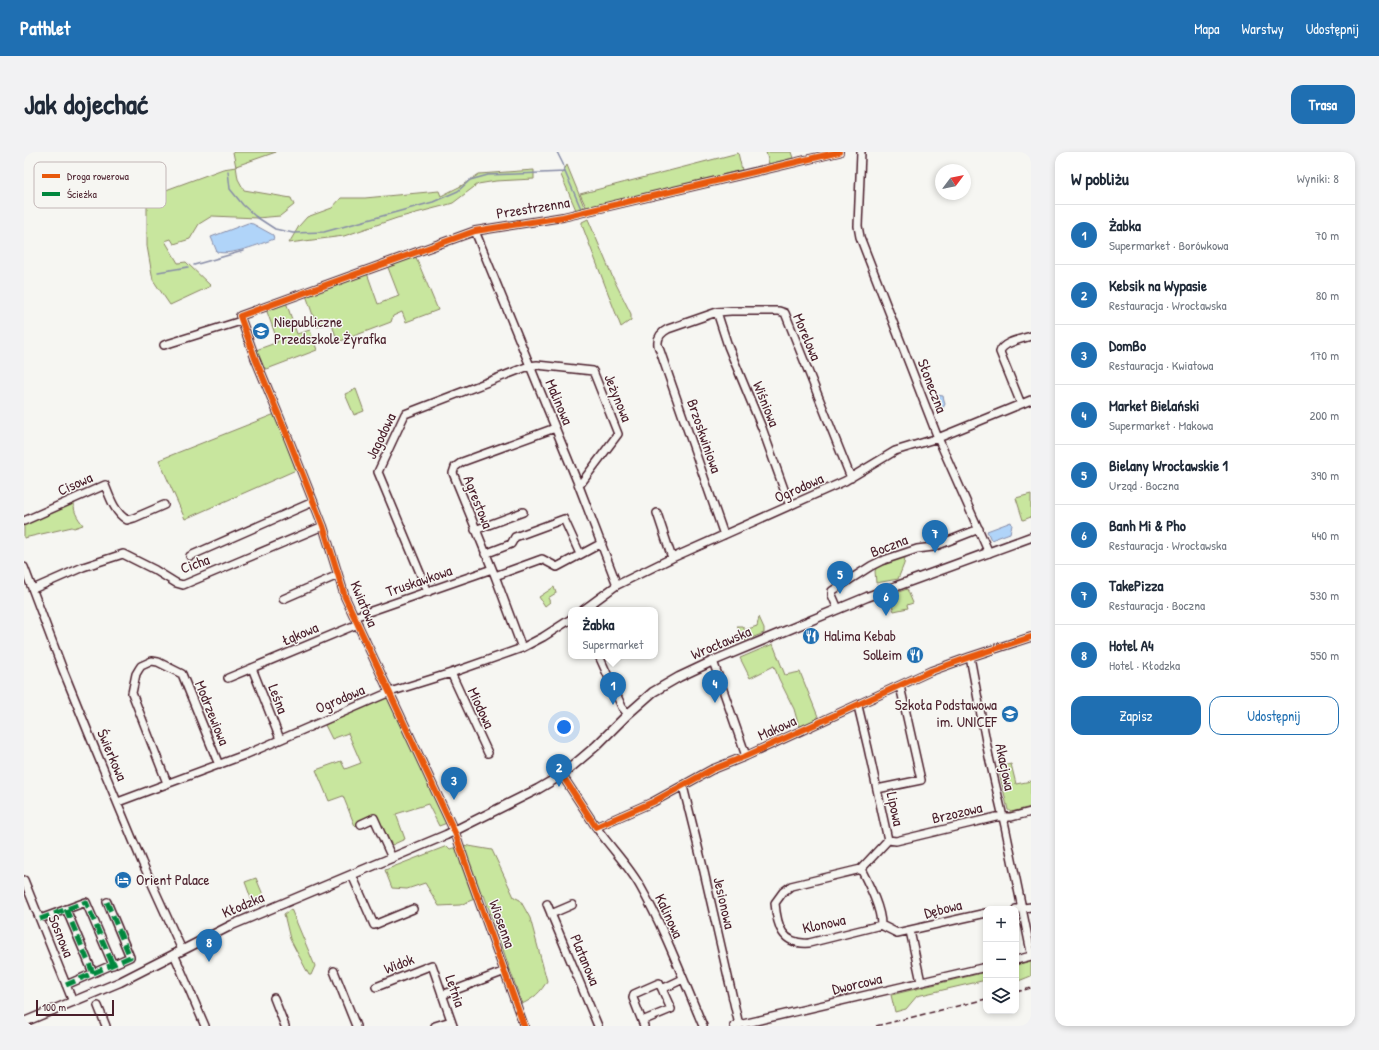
<!DOCTYPE html>
<html lang="pl">
<meta charset="utf-8">
<style>
body{margin:0;font-family:"Patrick Hand",sans-serif;background:#f2f2f3;color:#1f2937}
.controls{position:absolute;right:12px;bottom:12px;display:grid;overflow:hidden;border-radius:8px;box-shadow:0 2px 6px #0003}
.controls button{width:36px;height:36px;display:grid;place-items:center;padding:0;border:0;border-bottom:1px solid #e0e1e3;background:#fff;color:#1f2937;font:20px sans-serif}
.compass{position:absolute;left:911px;top:12px;width:36px;height:36px;border-radius:50%;background:#fff;box-shadow:0 2px 6px #0003;rotate:58deg}
.scale{position:absolute;left:12px;bottom:10px;width:78px;box-sizing:border-box;padding-left:4px;border:2px solid #4a1f2b;border-top:0;font-size:11px;line-height:14px;white-space:nowrap;color:#4a1f2b;-webkit-text-stroke:3px #f6f6f2;paint-order:stroke}
.you{position:absolute;left:540px;top:575px;width:14px;height:14px;margin:-10px;border:3px solid #fff;border-radius:50%;background:#1a73e8;box-shadow:0 0 0 6px #1a73e833}
.badge{display:grid;place-items:center;width:26px;height:26px;border-radius:50%;background:#1f6fb2;color:#fff;font-size:13px;font-weight:700}
.pin{position:absolute;translate:-50% -33px;filter:drop-shadow(0 1px 2px #0008)}
.pin::after{content:'';position:absolute;top:21px;width:14px;height:12px;background:inherit;clip-path:polygon(0 0,100% 0,50% 100%)}
.popup{position:absolute;left:544px;top:455px;width:90px;height:52px;box-sizing:border-box;display:grid;place-content:center;border-radius:8px;background:#fff;filter:drop-shadow(0 1px 3px #0005);font-size:13px;white-space:nowrap;color:#747a83}
.popup b{font-size:15px;color:#1f2937}
.popup::after{content:'';position:absolute;left:50%;top:100%;margin-left:-8px;border:8px solid transparent;border-top-color:#fff}
.list{margin:0;padding:0;list-style:none}
h2{display:flex;justify-content:space-between;align-items:center;height:52px;margin:0;padding:0 16px;font-size:17px}
h2 small{font-size:13px;font-weight:400;color:#747a83}
.list li{display:grid;grid-template-columns:26px 1fr auto;gap:12px;align-items:center;box-sizing:border-box;height:60px;padding:0 16px;border-top:1px solid #e0e1e3}
.list b{display:block;font-size:15px;white-space:nowrap}
.list p{margin:0;font-size:13px;white-space:nowrap;color:#747a83}
.list em{font-size:13px;font-style:normal;color:#747a83}
.actions{display:flex;gap:8px;padding:12px 16px}
.actions a{flex:1;padding:9px 0;border:1px solid #1f6fb2;border-radius:12px;text-align:center;font-size:14px;color:#1f6fb2}
.actions .main{background:#1f6fb2;color:#fff}
.icon{flex:none;width:22px;height:22px;fill:none;stroke:currentColor;stroke-width:2;stroke-linecap:round;stroke-linejoin:round}
.map{position:relative;flex:none;width:1007px;height:874px;overflow:hidden;border-radius:12px}
header{display:flex;align-items:center;gap:24px;box-sizing:border-box;height:56px;padding:0 20px;background:#1f6fb2;color:#fff}
header strong{font-size:19px}
nav{display:flex;gap:22px;margin-inline-start:auto;font-size:14px}
.intro{display:flex;align-items:center;justify-content:space-between;box-sizing:border-box;height:96px;padding:0 24px}
h1{margin:0;font-size:28px}
.button{padding:10px 18px;border-radius:12px;background:#1f6fb2;color:#fff;font-size:14px;font-weight:700}
main{display:flex;gap:24px;padding:0 24px}
aside{flex:1;background:#fff;border-radius:12px;box-shadow:0 2px 6px #0003}
.map>svg:first-child{display:block}
.green{fill:#c8e69e;stroke:#898264}
.water{fill:#b0d4f9;stroke:#878ca7}
.lines{fill:none;stroke-linecap:round;stroke-linejoin:round}
.stream{stroke:#878ca7;stroke-width:1.5}
.minor-casing{stroke:#4a1f2b;stroke-width:10}
.major-casing{stroke:#4a1f2b;stroke-width:11}
.minor{stroke:#f6f6f2;stroke-width:7}
.major{stroke:#f6f6f2;stroke-width:8}
.rail{stroke:#4a1f2b;stroke-width:1.5;stroke-dasharray:6 3;stroke-linecap:butt}
.quiet{stroke:#00873e;stroke-width:5;stroke-dasharray:10 5;stroke-linecap:butt}
.cycleway-casing{stroke:#f6f6f2;stroke-width:8}
.cycleway{stroke:#e8590c;stroke-width:6}
.labels{text-anchor:middle;stroke-width:3;stroke-linejoin:round;paint-order:stroke}
.street-label{font-size:15px;fill:#4a1f2b;stroke:#f6f6f2}
.poi-label{font-size:15px;fill:#4a1f2b;stroke:#f6f6f2;text-anchor:start}
.key{fill:#f6f6f2;stroke:#c2b6b6;stroke-width:1}
.key-label{font-size:11px;fill:#4a1f2b}
</style>
<header>
<strong>Pathlet</strong>
<nav><a>Mapa</a><a>Warstwy</a><a>Udostępnij</a></nav>
</header>
<div class="intro"><h1>Jak dojechać</h1><a class="button">Trasa</a></div>
<main>
<div class="map">
<svg width="1007" height="874" viewBox="0 0 1007 874">
<rect width="100%" height="100%" fill="#f6f6f2"/>
<filter id="ink" filterUnits="userSpaceOnUse"><feTurbulence type="fractalNoise" baseFrequency=".025" numOctaves="2"/><feDisplacementMap in="SourceGraphic" scale="8" xChannelSelector="R" yChannelSelector="G"/><feConvolveMatrix kernelMatrix="1 2 1 2 8 2 1 2 1" color-interpolation-filters="sRGB"/></filter>
<g filter="url(#ink)">
<path class="green" d="M209,0H252L212,14L214,27L220,38L267,46L270,53L256,64L233,66L188,64L175,72L166,87L150,92L147,87L141,89L154,111L162,110L187,134L146,153L129,128L123,94V55L126,47L142,38L199,17L212,15Z
M742,0H767L769,6L745,12Z
M714,1L718,18L563,57L556,42Z
M543,13L561,57L552,58L537,23Z
M510,18V27L472,29L454,32L429,51L419,54L373,66L320,84L265,91L275,74L283,65L308,56L317,46H341L415,39L417,44L437,34L455,22Z
M564,67L589,126L607,162V168L597,175L558,73V70Z
M391,103L414,158L382,170L378,160L369,164L367,170L314,190L307,170L293,175L282,143L343,121L354,152L375,144L363,113Z
M262,150L273,182L286,178L293,198L243,217L239,215L232,198L254,190L242,157Z
M332,237L340,259L330,263L321,242Z
M251,262L272,318L161,367L135,308Z
M1007,342V365L999,368L992,346Z
M51,349C48,358 53,365 59,373L50,376L48,375L0,386V371Z
M877,399L881,406L880,412L874,427L852,431L851,419L857,406Z
M530,435L532,441L524,446L526,450L521,454L515,445Z
M883,437L889,451L883,453L884,456L870,459L864,444Z
M735,465L740,476V481L720,489L713,474H718L721,478L733,474Z
M749,492L761,523L776,520L795,567L775,575L770,557L755,527L750,514L726,526L716,506Z
M363,541L423,671L415,674L404,652L372,662L381,687L368,693L352,665L331,674L319,644L305,649L292,618L317,609L321,617L337,611L324,581L308,587L301,573Z
M987,612L992,632L1007,629V655L987,660L984,658L974,615Z
M439,693L468,698L490,745L496,748L506,766L523,829C517,840 509,847 498,852L460,743L436,753L415,754L401,731L383,737L368,736L361,718L423,694L426,697Z
M232,726L242,750L232,753L228,749L221,730Z
M267,757L291,814L287,823H285L266,787L260,762Z
M1007,809V824L992,830V813Z
M962,820V828L893,844L882,857L871,860L867,843Z"/>
<path class="water" d="M224,71L229,72L249,83L250,87C236,92 207,104 193,100L187,85Z
M912,243L919,244L921,252L919,256L915,257L911,249Z
M987,370L988,373L986,381L967,388L963,379Z"/>
<g class="lines">
<path class="stream" d="M533,0L539,12L541,20
M204,19L206,37L219,53L231,64L251,77L269,81L300,80L409,50L434,39L446,28L464,23L541,20L558,59
M170,113L219,99
M134,120L164,115"/>
<g class="minor-casing">
<path id="minor" d="M837,0L834,74L836,85L914,286L965,401
M451,79L555,334L593,433
M693,160L704,194L738,276L766,354
M140,193L217,169
M997,252L976,200C978,190 998,187 1007,184
M633,361L648,406
M0,369L81,333C86,346 91,361 103,368L110,366L140,353
M451,378L499,360
M700,383L634,193C633,185 638,180 644,177L693,160L707,159H755L761,161L827,326
M461,402L487,392L491,385L540,367L556,402
M166,404L289,350
M0,415L39,518L71,597L118,710L158,798
M471,424L518,407L533,415L578,391
M9,437L59,415L99,402L131,418L152,431L159,433L299,374
M404,440L354,320L381,262L505,214L513,213L569,219L594,282L555,334
M259,447L314,423
M814,457L808,443V439L847,414L857,409L893,397L909,395L955,377
M559,458L593,433L648,406L821,329L871,299L914,286L1007,248
M330,465L468,417
M498,496L471,424L429,321L431,315L438,310L531,276
M575,504L598,555L604,562
M946,505L965,605L981,674L1007,800
M689,509L722,604
M228,516L256,587
M427,521L464,601
M204,526L334,472
M834,554L844,596L864,688L837,717C845,733 857,756 857,773L873,781L962,761
M538,623L572,675L629,650L687,618L722,604L907,519L946,505L1007,485
M143,631L108,541L112,522L115,517L117,514L128,509L134,510L158,522L195,613
M659,634L678,711L715,873
M853,637L897,628L876,534
M94,650L223,602L366,540L427,521L498,496L519,485L547,467
M337,672L350,666L368,706
M572,675C586,695 604,713 616,734C641,778 659,827 679,874
M864,688L872,689L972,665H987L1007,660
M837,717L767,734L759,740L751,751C753,774 758,793 785,791L857,773
M328,723L350,773L389,757
M0,728L49,850
M523,752L574,874
M42,757L69,821
M992,757L1007,755
M527,762L548,753
M16,767L62,750L89,813
M886,779L897,830
M150,802L181,874
M992,808L1007,804
M310,819L332,874
M42,833L106,805L83,750
M352,835L408,813L429,874
M418,843L481,819
M250,846L261,874
M74,854L82,874
M618,869L647,857L638,837
M411,874L427,869
M500,874L441,710L432,683L321,445L299,374L265,288L231,206L216,164L451,79L539,65L815,0
M620,874L609,846L610,842L635,831L638,837L659,827
M710,874L962,815"/>
</g>
<g class="major-casing">
<path id="major" d="M0,870L96,830L208,773L422,683L514,637L538,623L572,594L604,562L629,540L655,525L689,509L843,445L1007,385"/>
</g>
<use href="#minor" class="minor"/>
<use href="#major" class="major"/>
<path class="rail" d="M992,840L1007,836
M852,874L962,847"/>
<path class="quiet" d="M42,757L69,821
M16,767L62,750L89,813
M42,833L106,805L83,750"/>
<g class="cycleway-casing">
<path id="cycleway" d="M538,623L572,675L629,650L687,618L722,604L907,519L946,505L1007,485
M500,874L441,710L432,683L321,445L299,374L265,288L231,206L216,164L451,79L539,65L815,0"/>
</g>
<use href="#cycleway" class="cycleway"/>
</g>
</g>
<defs>
<g id="school-disc" transform="scale(0.9)"><circle r="9.5" fill="#1f6fb2" stroke="#f6f6f2"/><path d="M0-5L7-2L0 1L-7-2ZM-4 1L0 2.5L4 1V4Q0 6-4 4Z" fill="#fff"/></g>
<g id="restaurant-disc" transform="scale(0.9)"><circle r="9.5" fill="#1f6fb2" stroke="#f6f6f2"/><path d="M-5-6h1v4h1v-4h1v4h1v-4h1v5L-1.5 .5V6h-2V.5L-5-1ZM5-6V6H3V1.5H1.5Q1.5-4 5-6Z" fill="#fff"/></g>
<g id="hotel-disc" transform="scale(0.9)"><circle r="9.5" fill="#1f6fb2" stroke="#f6f6f2"/><path d="M-6-4.5h1.5V1H6V5H4.5V3h-9V5H-6ZM-4 0a1.8 1.8 0 1 1 3.6 0ZM.5 0V-2.5h3Q6-2.5 6 0Z" fill="#fff"/></g>
</defs>
<g fill-rule="evenodd">
<use href="#school-disc" x="237" y="179"/>
<use href="#restaurant-disc" x="787" y="484"/>
<use href="#restaurant-disc" x="891" y="503"/>
<use href="#school-disc" x="986" y="562"/>
<use href="#hotel-disc" x="99" y="728"/>
</g>
<g class="labels">
<g class="street-label">
<text transform="translate(509 56) rotate(-9)" y="5">Przestrzenna</text>
<text transform="translate(783 185) rotate(67)" y="5">Morelowa</text>
<text transform="translate(908 234) rotate(69)" y="5">Słoneczna</text>
<text transform="translate(594 246) rotate(68)" y="5">Jeżynowa</text>
<text transform="translate(535 250) rotate(67)" y="5">Malinowa</text>
<text transform="translate(742 252) rotate(68)" y="5">Wiśniowa</text>
<text transform="translate(357 284) rotate(-64)" y="5">Jagodowa</text>
<text transform="translate(680 284) rotate(71)" y="5">Brzoskwiniowa</text>
<text transform="translate(51 332) rotate(-24)" y="5">Cisowa</text>
<text transform="translate(775 336) rotate(-24)" y="5">Ogrodowa</text>
<text transform="translate(454 350) rotate(68)" y="5">Agrestowa</text>
<text transform="translate(865 394) rotate(-21)" y="5">Boczna</text>
<text transform="translate(171 412) rotate(-20)" y="5">Cicha</text>
<text transform="translate(395 429) rotate(-19)" y="5">Truskawkowa</text>
<text transform="translate(340 452) rotate(67)" y="5">Kwiatowa</text>
<text transform="translate(276 482) rotate(-23)" y="5">Łąkowa</text>
<text transform="translate(697 491) rotate(-23)" y="5">Wrocławska</text>
<text transform="translate(254 547) rotate(69)" y="5">Leśna</text>
<text transform="translate(316 547) rotate(-23)" y="5">Ogrodowa</text>
<text transform="translate(457 556) rotate(65)" y="5">Miodowa</text>
<text transform="translate(188 561) rotate(68)" y="5">Modrzewiowa</text>
<text transform="translate(753 576) rotate(-24)" y="5">Makowa</text>
<text transform="translate(88 603) rotate(67)" y="5">Świerkowa</text>
<text transform="translate(981 615) rotate(78)" y="5">Akacjowa</text>
<text transform="translate(871 657) rotate(78)" y="5">Lipowa</text>
<text transform="translate(933 661) rotate(-13)" y="5">Brzozowa</text>
<text transform="translate(700 751) rotate(77)" y="5">Jesionowa</text>
<text transform="translate(219 753) rotate(-23)" y="5">Kłodzka</text>
<text transform="translate(919 757) rotate(-14)" y="5">Dębowa</text>
<text transform="translate(645 764) rotate(65)" y="5">Kalinowa</text>
<text transform="translate(478 772) rotate(70)" y="5">Wiosenna</text>
<text transform="translate(800 772) rotate(-12)" y="5">Klonowa</text>
<text transform="translate(37 784) rotate(68)" y="5">Sosnowa</text>
<text transform="translate(561 808) rotate(67)" y="5">Platanowa</text>
<text transform="translate(375 812) rotate(-21)" y="5">Widok</text>
<text transform="translate(833 832) rotate(-13)" y="5">Dworcowa</text>
<text transform="translate(431 839) rotate(71)" y="5">Letnia</text>
</g>
<g class="poi-label">
<text x="250" y="175">Niepubliczne<tspan x="250" dy="17">Przedszkole Żyrafka</tspan></text>
<text x="800" y="489">Halima Kebab</text>
<text x="878" y="508" text-anchor="end">Solleim</text>
<text x="973" y="558" text-anchor="end">Szkoła Podstawowa<tspan x="973" dy="17">im. UNICEF</tspan></text>
<text x="112" y="733">Orient Palace</text>
</g>
</g>
<rect x="10" y="10" width="132" height="46" rx="6" class="key"/>
<rect x="18" y="22" width="18" height="4" fill="#e8590c"/>
<rect x="18" y="40" width="18" height="4" fill="#00873e"/>
<g class="key-label">
<text x="43" y="28">Droga rowerowa</text>
<text x="43" y="46">Ścieżka</text>
</g>
</svg>
<div class="controls">
<button>+</button>
<button>−</button>
<button><svg class="icon" aria-label="layers" viewBox="0 0 24 24"><path d="M12 4l9 5-9 5-9-5zM3 14l9 5 9-5"/></svg></button>
</div>
<svg class="compass" viewBox="-18 -18 36 36"><path d="M0-13l5 13h-10z" fill="#e53935"/><path d="M0 13l5-13h-10z" fill="#747a83"/></svg>
<div class="scale">100 m</div>
<div class="you"></div>
<div class="pin badge" style="left:589px;top:553px">1</div>
<div class="popup"><b>Żabka</b>Supermarket</div>
<div class="pin badge" style="left:535px;top:635px">2</div>
<div class="pin badge" style="left:430px;top:648px">3</div>
<div class="pin badge" style="left:691px;top:551px">4</div>
<div class="pin badge" style="left:816px;top:442px">5</div>
<div class="pin badge" style="left:862px;top:464px">6</div>
<div class="pin badge" style="left:911px;top:401px">7</div>
<div class="pin badge" style="left:185px;top:810px">8</div>
</div>
<aside>
<h2>W pobliżu<small>Wyniki: 8</small></h2>
<ul class="list">
<li><span class="badge">1</span><div><b>Żabka</b><p>Supermarket · Borówkowa</p></div><em>70 m</em></li>
<li><span class="badge">2</span><div><b>Kebsik na Wypasie</b><p>Restauracja · Wrocławska</p></div><em>80 m</em></li>
<li><span class="badge">3</span><div><b>DomBo</b><p>Restauracja · Kwiatowa</p></div><em>170 m</em></li>
<li><span class="badge">4</span><div><b>Market Bielański</b><p>Supermarket · Makowa</p></div><em>200 m</em></li>
<li><span class="badge">5</span><div><b>Bielany Wrocławskie 1</b><p>Urząd · Boczna</p></div><em>390 m</em></li>
<li><span class="badge">6</span><div><b>Banh Mi &amp; Pho</b><p>Restauracja · Wrocławska</p></div><em>440 m</em></li>
<li><span class="badge">7</span><div><b>TakePizza</b><p>Restauracja · Boczna</p></div><em>530 m</em></li>
<li><span class="badge">8</span><div><b>Hotel A4</b><p>Hotel · Kłodzka</p></div><em>550 m</em></li>
</ul>
<div class="actions"><a class="main">Zapisz</a><a>Udostępnij</a></div>
</aside>
</main>
